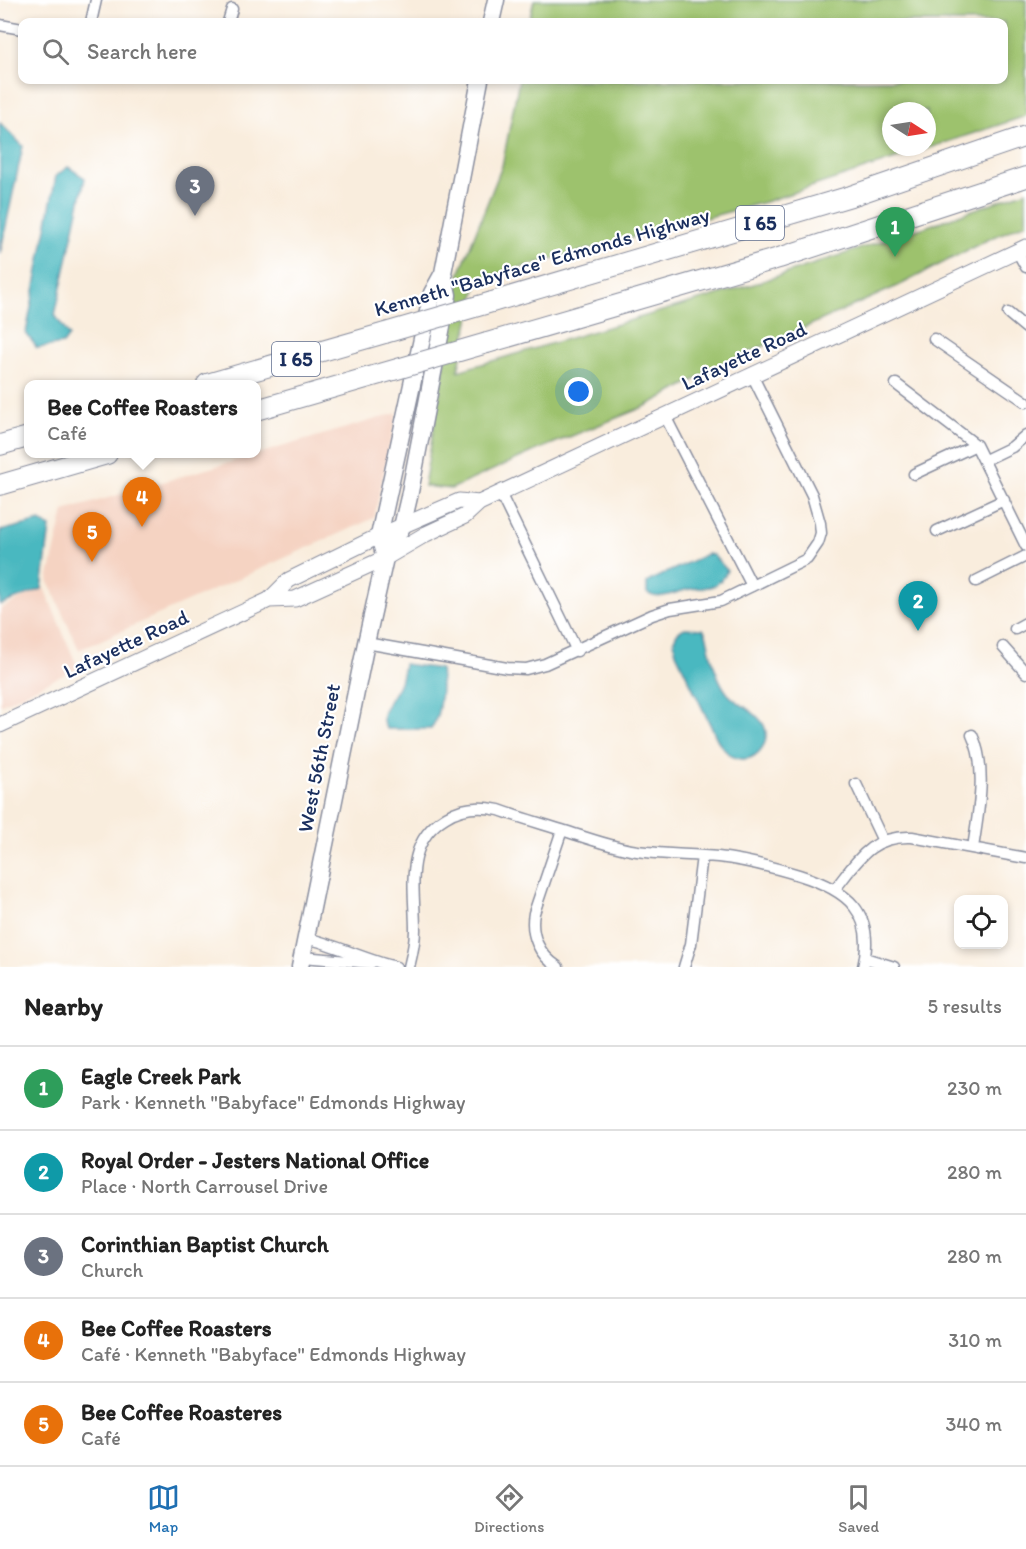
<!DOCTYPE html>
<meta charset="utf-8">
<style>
body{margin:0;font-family:Itim,sans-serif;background:#f2f2f2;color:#222}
.controls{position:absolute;right:18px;bottom:18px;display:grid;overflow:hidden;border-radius:12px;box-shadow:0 3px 9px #0003}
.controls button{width:54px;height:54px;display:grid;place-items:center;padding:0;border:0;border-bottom:2px solid #e0e0e0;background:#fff;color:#222;font:30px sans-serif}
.compass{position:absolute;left:882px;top:102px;width:54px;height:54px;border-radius:50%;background:#fff;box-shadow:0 3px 9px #0003;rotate:102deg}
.you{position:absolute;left:579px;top:392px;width:21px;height:21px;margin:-15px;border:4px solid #fff;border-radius:50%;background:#1a73e8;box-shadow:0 0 0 9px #1a73e833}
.badge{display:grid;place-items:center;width:39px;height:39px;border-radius:50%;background:#1f6fb2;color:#fff;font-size:20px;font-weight:700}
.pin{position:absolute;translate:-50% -50px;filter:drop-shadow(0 2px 3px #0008)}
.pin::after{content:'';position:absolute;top:32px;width:21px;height:18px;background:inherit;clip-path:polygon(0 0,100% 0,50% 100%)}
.popup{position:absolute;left:24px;top:380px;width:237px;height:78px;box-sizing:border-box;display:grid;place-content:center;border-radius:12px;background:#fff;filter:drop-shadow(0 2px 4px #0005);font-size:20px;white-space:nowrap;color:#767676}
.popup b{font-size:22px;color:#222}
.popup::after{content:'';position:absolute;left:50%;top:100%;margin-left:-12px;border:12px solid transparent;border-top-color:#fff}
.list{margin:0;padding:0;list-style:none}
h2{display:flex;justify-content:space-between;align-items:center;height:78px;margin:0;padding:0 24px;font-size:26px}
h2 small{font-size:20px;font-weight:400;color:#767676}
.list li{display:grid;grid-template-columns:39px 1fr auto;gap:18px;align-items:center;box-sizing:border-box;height:84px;padding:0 24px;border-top:2px solid #e0e0e0}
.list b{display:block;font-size:22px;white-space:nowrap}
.list p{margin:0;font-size:20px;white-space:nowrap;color:#767676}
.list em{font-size:20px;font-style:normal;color:#767676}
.icon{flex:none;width:33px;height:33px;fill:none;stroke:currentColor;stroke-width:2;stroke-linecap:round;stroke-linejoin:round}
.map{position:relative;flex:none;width:1026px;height:967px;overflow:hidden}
.search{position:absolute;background:#fff;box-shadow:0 3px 9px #0003;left:18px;right:18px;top:18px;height:66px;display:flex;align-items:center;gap:15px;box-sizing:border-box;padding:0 21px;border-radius:12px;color:#767676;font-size:22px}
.sheet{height:498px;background:#fff}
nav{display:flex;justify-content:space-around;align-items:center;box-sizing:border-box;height:84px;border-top:2px solid #e0e0e0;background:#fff;font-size:16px;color:#767676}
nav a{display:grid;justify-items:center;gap:3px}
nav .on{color:#1f6fb2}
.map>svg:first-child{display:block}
.built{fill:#f5d3c2}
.green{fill:#9dc26d;stroke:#5c7866;stroke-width:1.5;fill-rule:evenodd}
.water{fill:#49b8c0;stroke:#32748f;stroke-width:1.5}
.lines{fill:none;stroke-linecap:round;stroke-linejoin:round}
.minor-casing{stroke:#8a8e9e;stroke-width:13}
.secondary-casing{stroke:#8a8e9e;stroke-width:17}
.primary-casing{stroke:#8a8e9e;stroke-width:19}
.motorway-casing{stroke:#8a8e9e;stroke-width:22}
.minor{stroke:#fff;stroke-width:10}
.secondary{stroke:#fff;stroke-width:15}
.primary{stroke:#fff;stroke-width:16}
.motorway{stroke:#fff;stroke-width:20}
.motorway-bridge-casing{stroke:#8a8e9e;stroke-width:22;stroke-linecap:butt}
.motorway-bridge{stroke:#fff;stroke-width:20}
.labels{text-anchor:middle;stroke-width:4.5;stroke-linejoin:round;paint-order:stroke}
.shield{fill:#fff;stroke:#5f6d8e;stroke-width:1.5}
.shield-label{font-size:20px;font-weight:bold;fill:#1b2f5e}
.street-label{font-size:21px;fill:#1b2f5e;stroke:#fff}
</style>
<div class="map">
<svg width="1026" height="967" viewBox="0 0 1026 967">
<rect width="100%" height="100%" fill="#fff"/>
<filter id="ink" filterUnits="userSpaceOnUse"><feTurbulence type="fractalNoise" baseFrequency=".0167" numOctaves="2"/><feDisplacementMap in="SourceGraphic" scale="12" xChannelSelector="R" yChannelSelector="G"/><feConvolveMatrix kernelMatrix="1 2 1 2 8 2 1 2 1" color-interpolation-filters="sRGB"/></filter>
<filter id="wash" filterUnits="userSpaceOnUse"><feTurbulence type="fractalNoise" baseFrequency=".008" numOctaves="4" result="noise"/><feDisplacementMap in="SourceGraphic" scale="24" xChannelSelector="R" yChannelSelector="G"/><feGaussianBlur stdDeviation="1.35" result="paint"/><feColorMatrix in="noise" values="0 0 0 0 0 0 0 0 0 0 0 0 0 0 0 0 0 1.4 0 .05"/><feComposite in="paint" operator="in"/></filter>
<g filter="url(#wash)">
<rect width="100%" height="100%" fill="#f9eddd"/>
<path class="built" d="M397,413L374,518L79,650L48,580L64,511Z
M44,588L78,668L0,705V609Z"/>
<path class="green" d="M534,0H1026V116L765,202L478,279L458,371L754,284L925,227L1026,191V223L985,241L902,284L730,361L646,406L537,450L451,489L424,486L460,272L502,166L519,80H1004V22H529ZM891,111H927V147H891Z"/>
<path class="water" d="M0,123L23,146L0,254Z
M68,167L85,178L55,315L69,336L63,344L37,348L26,333L56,176Z
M40,521L50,527L42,589L0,605V531Z
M707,554L713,555L727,570C725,577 721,581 715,585C708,589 698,587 690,589C677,591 659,602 647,593V583L653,579Z
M685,628L703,629C708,635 708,644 710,651C713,664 719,683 728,694C738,705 760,713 765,728C770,746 754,763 736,758C728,755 724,749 719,743L676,653C673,641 673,633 685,628Z
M404,664L440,669C442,686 441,714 431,729H387C374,714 395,697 400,682C402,676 403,670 404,664Z"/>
</g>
<g filter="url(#ink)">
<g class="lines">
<g class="minor-casing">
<path id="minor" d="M91,22L96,0
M228,22L232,9
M0,25L22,29
M1017,251L1026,267
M1008,313L1026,328
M934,339L1026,402
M896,384L976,445L1026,546
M665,416L752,586
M985,460L1012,447L1026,435
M914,474L976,445
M500,493L577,651
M937,531L1004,500
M976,581L1026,556
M1015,629L1026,623
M366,643L507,668L526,669L545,664L652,615L670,609L721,601L807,559L818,543L821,533L820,523L812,495L752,375
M1003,647L1026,673
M972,735C988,768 978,813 973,848
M856,784L883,841
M835,889C858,860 871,835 912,837L1026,858
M306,938C337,945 365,960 396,967
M303,957L371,963
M865,958L894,967
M409,967C412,955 415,943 415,930C415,888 403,843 446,817C463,806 481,806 499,810C521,818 543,824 565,831C587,838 609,846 631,850C660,855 689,854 718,857C746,860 772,867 799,875C847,890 876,912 863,967
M558,967C539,955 530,935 534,913L562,830
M684,967L691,944L702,856"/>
</g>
<g class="secondary-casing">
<path id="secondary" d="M269,600L295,599L385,558L426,534L465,516L479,503L1026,247
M0,725L269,600L289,580L379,536L459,501L479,503"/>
</g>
<g class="primary-casing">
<path id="primary" d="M491,22L496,0
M385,558L379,536L432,293L443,273L480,80
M300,967L366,643L385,558L402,527L409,497L448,295L443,273"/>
</g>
<g class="motorway-casing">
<path id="motorway" d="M492,302L851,196L1026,136
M487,343L779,258L1026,177
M207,384L385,333
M256,410L380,374
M0,445L28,437
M0,485L107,454"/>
</g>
<use href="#minor" class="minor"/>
<use href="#secondary" class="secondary"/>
<use href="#primary" class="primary"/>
<use href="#motorway" class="motorway"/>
<g class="motorway-bridge-casing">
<path id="motorway-bridge" d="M385,333L492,302
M380,374L487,343"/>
</g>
<use href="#motorway-bridge" class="motorway-bridge"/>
</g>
</g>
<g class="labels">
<g class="shield">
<rect x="736" y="206" width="48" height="34" rx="4.5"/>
<rect x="272" y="342" width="48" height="34" rx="4.5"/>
</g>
<g class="shield-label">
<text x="760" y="230">I 65</text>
<text x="296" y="366">I 65</text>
</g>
<g class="street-label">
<text transform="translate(542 262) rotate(-16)" y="7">Kenneth "Babyface" Edmonds Highway</text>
<text transform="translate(744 356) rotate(-25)" y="7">Lafayette Road</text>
<text transform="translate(126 644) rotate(-25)" y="7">Lafayette Road</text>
<text transform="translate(319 758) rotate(-79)" y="7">West 56th Street</text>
</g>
</g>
</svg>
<div class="controls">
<button><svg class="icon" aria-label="locate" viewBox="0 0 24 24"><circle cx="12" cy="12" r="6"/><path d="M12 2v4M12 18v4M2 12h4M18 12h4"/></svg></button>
</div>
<svg class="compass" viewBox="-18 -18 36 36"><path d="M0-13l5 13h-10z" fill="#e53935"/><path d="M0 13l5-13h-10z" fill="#767676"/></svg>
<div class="you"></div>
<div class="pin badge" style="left:895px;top:257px;background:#2e9e5b">1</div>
<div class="pin badge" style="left:918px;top:631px;background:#0f9aa8">2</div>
<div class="pin badge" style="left:195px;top:216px;background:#6b7280">3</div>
<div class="pin badge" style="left:142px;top:527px;background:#e8710a">4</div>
<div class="popup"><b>Bee Coffee Roasters</b>Café</div>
<div class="pin badge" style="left:92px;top:562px;background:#e8710a">5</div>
<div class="search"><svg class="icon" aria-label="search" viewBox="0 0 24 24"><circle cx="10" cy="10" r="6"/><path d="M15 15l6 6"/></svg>Search here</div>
</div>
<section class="sheet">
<h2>Nearby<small>5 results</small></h2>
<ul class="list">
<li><span class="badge" style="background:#2e9e5b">1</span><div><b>Eagle Creek Park</b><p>Park · Kenneth &quot;Babyface&quot; Edmonds Highway</p></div><em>230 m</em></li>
<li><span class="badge" style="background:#0f9aa8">2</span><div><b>Royal Order - Jesters National Office</b><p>Place · North Carrousel Drive</p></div><em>280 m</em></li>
<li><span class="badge" style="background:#6b7280">3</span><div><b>Corinthian Baptist Church</b><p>Church</p></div><em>280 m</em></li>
<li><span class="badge" style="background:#e8710a">4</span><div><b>Bee Coffee Roasters</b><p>Café · Kenneth &quot;Babyface&quot; Edmonds Highway</p></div><em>310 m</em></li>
<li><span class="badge" style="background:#e8710a">5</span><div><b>Bee Coffee Roasteres</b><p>Café</p></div><em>340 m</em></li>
</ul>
</section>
<nav>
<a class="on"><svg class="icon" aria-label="map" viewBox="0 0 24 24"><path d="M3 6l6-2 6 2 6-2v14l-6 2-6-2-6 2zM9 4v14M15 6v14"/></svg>Map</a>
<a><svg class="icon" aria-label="directions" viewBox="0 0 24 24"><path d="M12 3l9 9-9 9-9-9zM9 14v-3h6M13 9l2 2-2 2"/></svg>Directions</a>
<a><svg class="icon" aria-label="saved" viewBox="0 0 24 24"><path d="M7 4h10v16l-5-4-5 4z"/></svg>Saved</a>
</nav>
